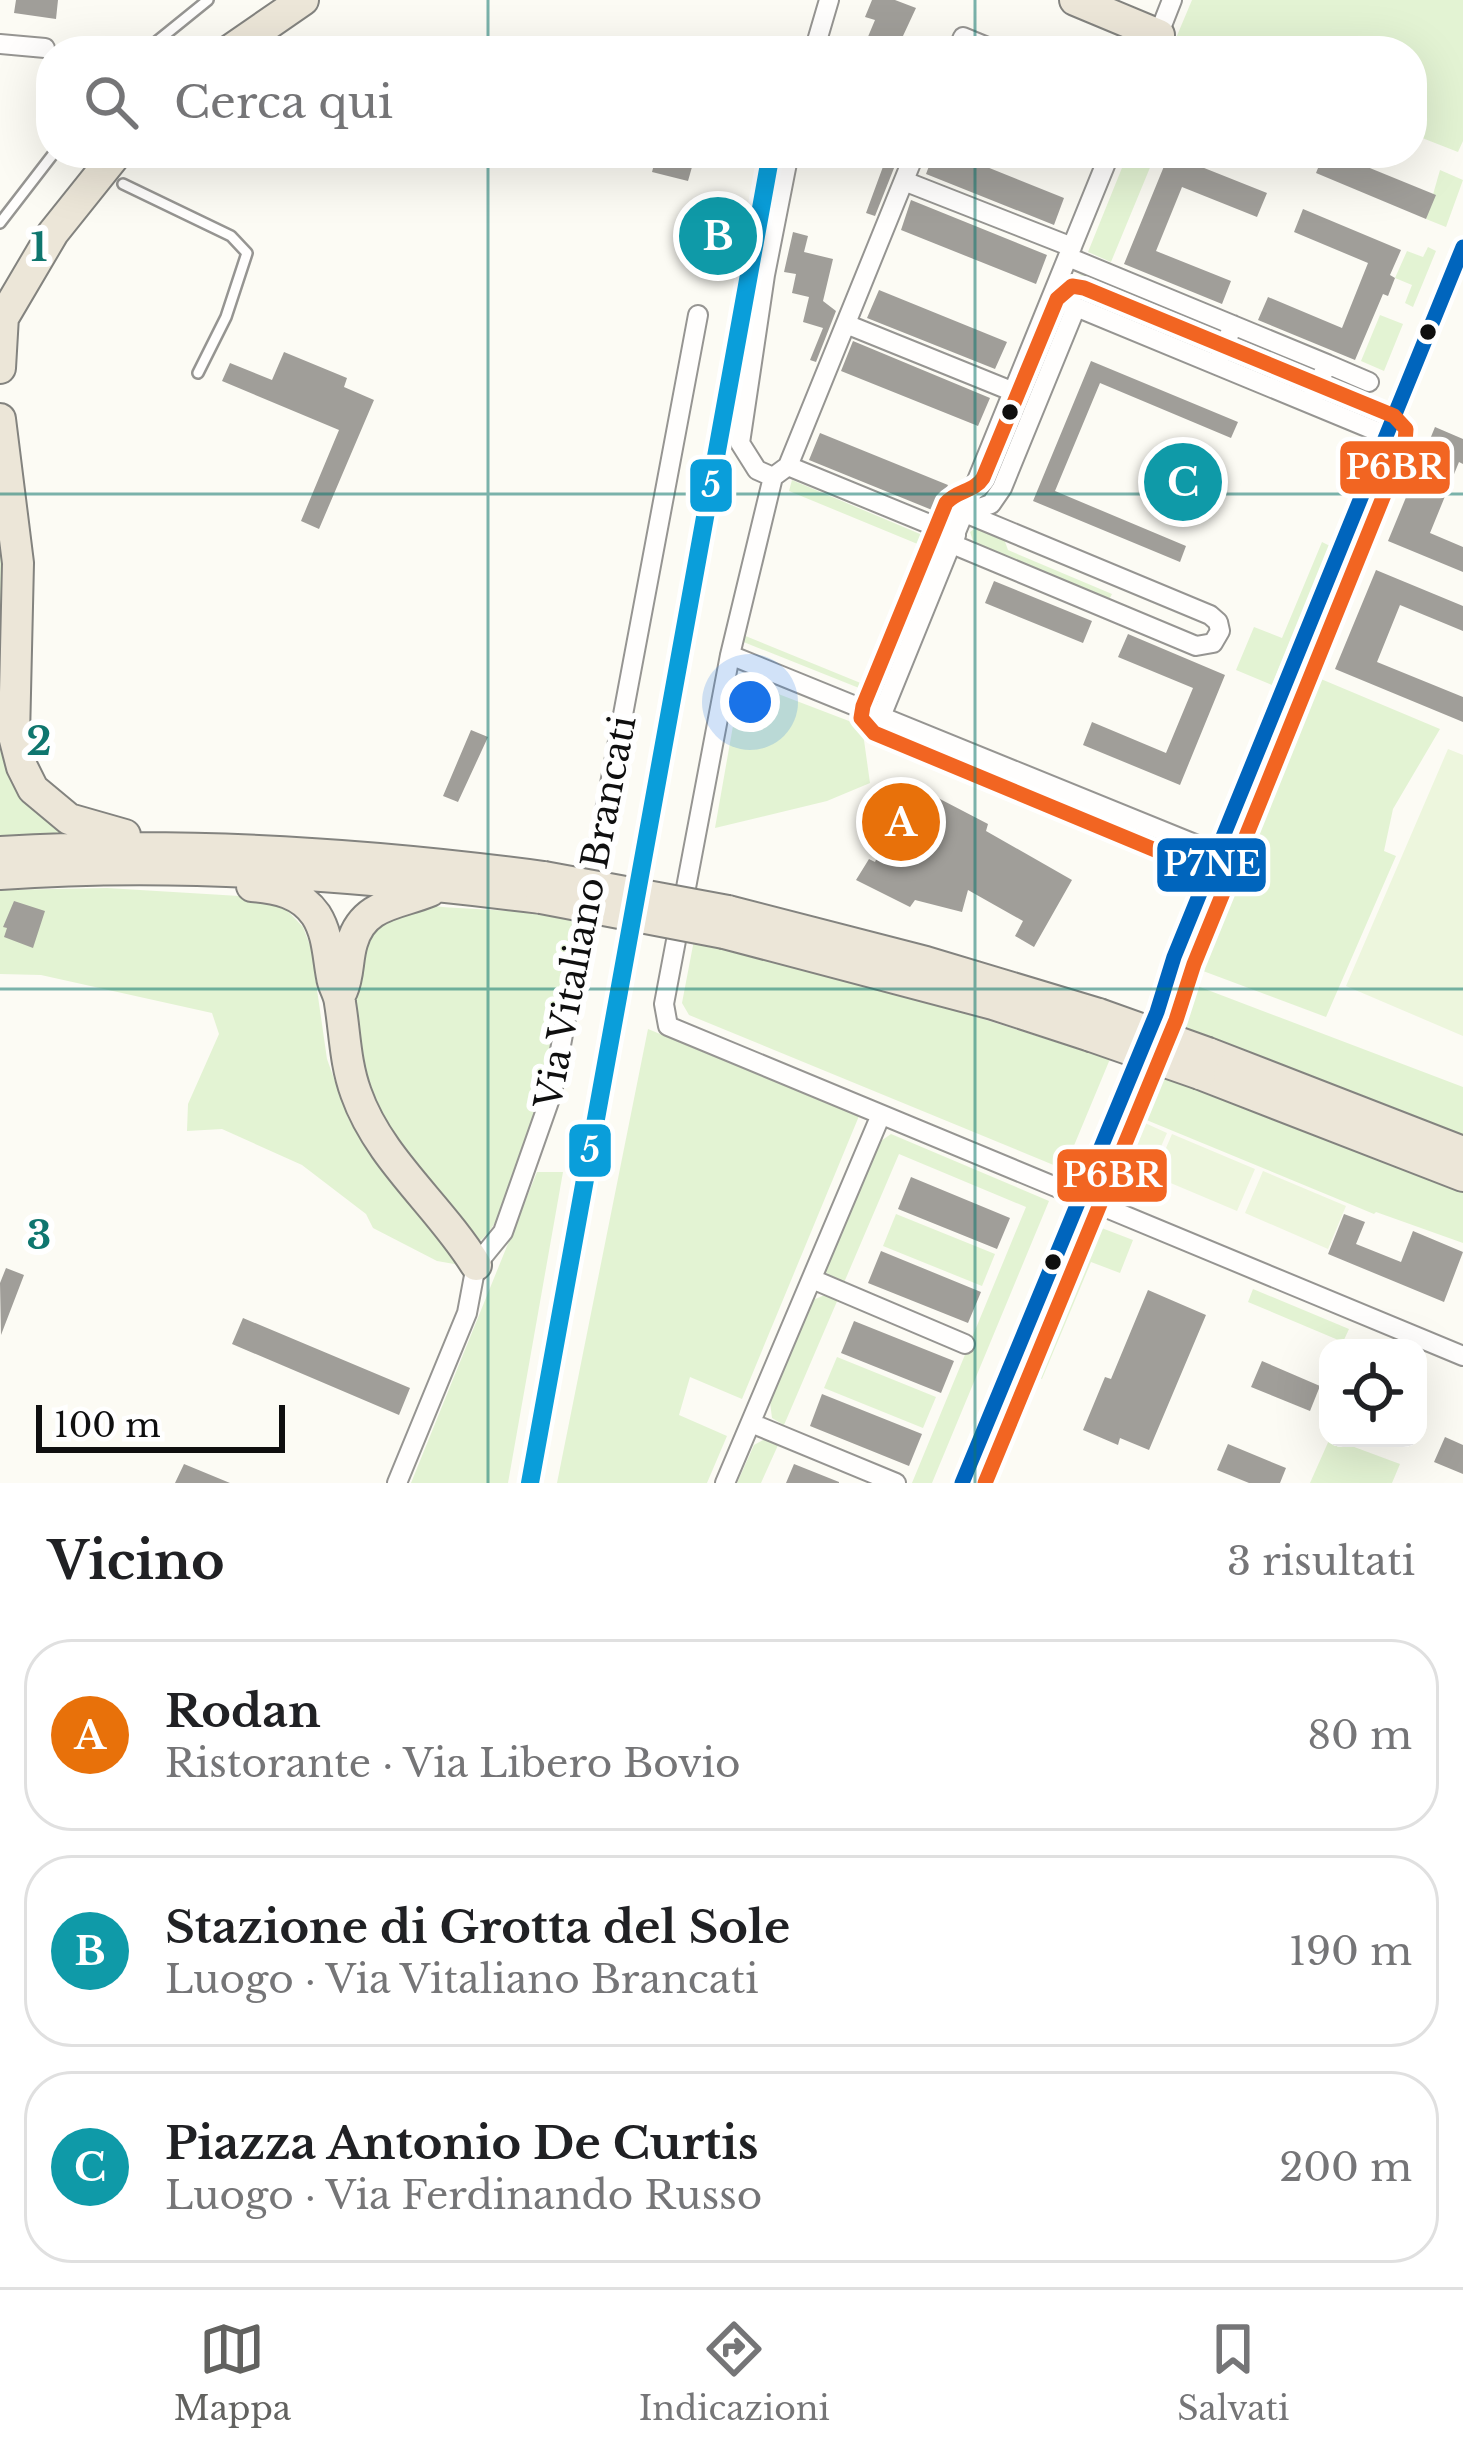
<!DOCTYPE html>
<html lang="it">
<meta charset="utf-8">
<style>
body{margin:0;font-family:"Libre Baskerville",serif;background:#f6f6f6;color:#202124}
.controls{position:absolute;right:36px;bottom:36px;display:grid;overflow:hidden;border-radius:24px;box-shadow:0 12px 48px #0002}
.controls button{width:108px;height:108px;display:grid;place-items:center;padding:0;border:0;border-bottom:3px solid #e0e0e0;background:#fff;color:#202124;font:60px sans-serif}
.scale{position:absolute;left:36px;bottom:30px;width:249px;box-sizing:border-box;padding-left:12px;border:6px solid #0f0f0f;border-top:0;font-size:33px;line-height:42px;white-space:nowrap;color:#0f0f0f;-webkit-text-stroke:9px #fff;paint-order:stroke}
.you{position:absolute;left:750px;top:702px;width:42px;height:42px;margin:-30px;border:9px solid #fff;border-radius:50%;background:#1a73e8;box-shadow:0 0 0 18px #1a73e833}
.badge{display:grid;place-items:center;width:78px;height:78px;border-radius:50%;background:#62625f;color:#fff;font-size:39px;font-weight:700}
.pin{position:absolute;translate:-50% -50%;border:6px solid #fff;box-shadow:0 3px 12px #0006}
.list{margin:0;padding:0;list-style:none}
h2{display:flex;justify-content:space-between;align-items:center;height:156px;margin:0;padding:0 48px;font-size:51px}
h2 small{font-size:39px;font-weight:400;color:#757577}
.list li{display:grid;grid-template-columns:78px 1fr auto;gap:36px;align-items:center;box-sizing:border-box;height:192px;margin:0 24px 24px;padding:0 24px;border:3px solid #e0e0e0;border-radius:48px}
.list b{display:block;font-size:45px;white-space:nowrap}
.list p{margin:0;font-size:39px;white-space:nowrap;color:#757577}
.list em{font-size:39px;font-style:normal;color:#757577}
.icon{flex:none;width:66px;height:66px;fill:none;stroke:currentColor;stroke-width:2;stroke-linecap:round;stroke-linejoin:round}
.map{position:relative;flex:none;width:1463px;height:1483px;overflow:hidden}
.search{position:absolute;background:#fff;box-shadow:0 12px 48px #0002;left:36px;right:36px;top:36px;height:132px;display:flex;align-items:center;gap:30px;box-sizing:border-box;padding:0 42px;border-radius:48px;color:#757577;font-size:45px}
.sheet{height:804px;background:#fff}
nav{display:flex;justify-content:space-around;align-items:center;box-sizing:border-box;height:168px;border-top:3px solid #e0e0e0;background:#fff;font-size:33px;color:#757577}
nav a{display:grid;justify-items:center;gap:6px}
nav .on{color:#62625f}
.map>svg:first-child{display:block}
.green{fill:#e3f3d3}
.pitch{fill:#edf6dd}
.building{fill:#a09e99}
.lines{fill:none;stroke-linecap:round;stroke-linejoin:round}
.service-casing{stroke:#969592;stroke-width:14}
.minor-casing{stroke:#969592;stroke-width:22}
.trunk-casing{stroke:#83837f;stroke-width:34}
.service{stroke:#fffefd;stroke-width:9}
.minor{stroke:#fffefd;stroke-width:18}
.trunk{stroke:#ece6d8;stroke-width:30}
.trunk-bridge-casing{stroke:#83837f;stroke-width:34;stroke-linecap:butt}
.trunk-bridge{stroke:#ece6d8;stroke-width:30}
.bus-1-casing{stroke:#fff;stroke-width:24}
.bus-2-casing{stroke:#fff;stroke-width:24}
.bus-1{stroke:#0065bd;stroke-width:15}
.bus-2{stroke:#f26522;stroke-width:15}
.rail-1-casing{stroke:#fff;stroke-width:27}
.rail-1{stroke:#0a9eda;stroke-width:18}
.grid{fill:none;stroke:#0f766e;stroke-width:3;stroke-opacity:0.55}
.bus-dot{fill:#0f0f0f;stroke:#fff;stroke-width:4.5}
.labels{text-anchor:middle;stroke-width:12;stroke-linejoin:round;paint-order:stroke}
.street-label{font-size:36px;fill:#0f0f0f;stroke:#fff}
.grid-label{font-size:39px;text-anchor:middle;font-weight:bold;fill:#0f766e;stroke:#fff;stroke-width:12;stroke-linejoin:round;paint-order:stroke}
.line-badge{stroke:#fff;stroke-width:4.5}
.badge-label{font-size:33px;text-anchor:middle;font-weight:bold;fill:#fff}
</style>
<div class="map">
<svg width="1463" height="1483" viewBox="0 0 1463 1483">
<rect width="100%" height="100%" fill="#fcfbf4"/>
<path class="green" d="M1192,0H1463V141L1458,152L1412,134V51H1207L1176,38Z
M1128,153H1156L1111,262L1088,252Z
M1440,170L1463,180L1446,227L1426,219Z
M1428,247L1436,251L1413,307L1405,303L1412,285L1395,278L1407,251L1423,257Z
M1081,274L1223,332L1219,340L1109,295L1097,301L1074,291L1073,279Z
M1380,315L1403,324L1384,371L1361,361Z
M1237,337L1307,366L1310,377L1300,383L1289,378L1291,370L1233,346Z
M0,479L6,530V717L74,834L0,839Z
M792,480L932,539L869,692L741,641L743,635L863,684L920,545L789,491Z
M978,526L1003,536L1008,550L1112,594L1109,600L974,544L970,532Z
M1322,542L1330,546L1272,685L1236,670L1254,627L1282,638Z
M1309,674L1440,729L1393,809L1384,851L1396,856L1326,1017L1195,968L1221,903L1215,900Z
M744,681L862,726L870,783L827,801L715,828L740,686Z
M107,888L257,897L279,902L303,927L311,948L327,1059L348,1118L365,1146L460,1265L437,1261L373,1228L366,1214L302,1165L222,1129L187,1131L188,1104L219,1034L212,1013L41,975L0,974V890Z
M424,905C474,911 525,909 575,918C563,979 526,1212 478,1242L379,1119L357,1047L354,984L366,931Z
M694,940L875,985L1110,1059L1068,1160L1056,1166L689,1015L682,1003Z
M1192,984L1463,1087V1137L1176,1025Z
M648,1029L859,1116L742,1399L690,1377L679,1415L727,1436L707,1483H557Z
M1158,1075L1253,1108L1463,1190V1243L1376,1212L1374,1214L1144,1119Z
M891,1134L1049,1201L932,1483H912L1026,1207L899,1154L843,1285L824,1271L878,1143Z
M537,1172H563L508,1483H411Z
M896,1214L995,1254L982,1286L883,1246Z
M1099,1227L1133,1240L1120,1273L1091,1262L1042,1379L1033,1375L1093,1229Z
M1253,1289L1349,1329L1343,1342L1248,1302Z
M827,1294L838,1299L784,1425L772,1418L770,1402L813,1300Z
M837,1357L936,1397L923,1428L824,1388Z
M767,1438L779,1443L761,1483H737L754,1445Z
M1330,1438L1400,1464L1392,1483H1310Z"/>
<path class="pitch" d="M1448,749L1463,755V1036L1346,986Z
M1145,1123L1167,1133L1147,1178L1125,1168Z
M1172,1134L1255,1169L1237,1211L1154,1176Z
M1263,1171L1346,1206L1328,1249L1245,1213Z"/>
<path class="building" d="M16,0H58L56,19L14,13Z
M872,0H895L916,8L896,51H862L875,20L865,17Z
M657,153L681,157L679,163L692,167L688,181L652,172Z
M888,153H900L875,216L866,213Z
M934,153H952L1064,198L1054,225L926,174Z
M1324,153H1333L1436,195L1426,219L1316,173Z
M1169,154L1267,193L1257,217L1182,187L1156,251L1231,281L1222,304L1124,264Z
M911,200L1047,255L1036,284L901,230Z
M1303,209L1401,250L1390,275L1395,278L1388,296L1383,294L1355,360L1258,320L1268,297L1342,328L1368,263L1294,232Z
M721,219L733,221L729,264L702,255L708,223L719,225Z
M793,232L808,236L804,252L833,259L823,301L836,311L816,362L810,360L823,328L803,322L809,297L792,293L796,274L784,272Z
M879,290L1007,342L995,369L867,318Z
M853,341L990,398L978,426L841,371Z
M284,352L347,378L344,387L374,400L319,529L301,521L339,430L222,381L230,363L272,380Z
M1091,361L1238,422L1231,438L1100,383L1055,491L1186,546L1180,562L1033,501Z
M1435,427L1463,439V464L1459,462L1430,533L1463,547V572L1388,541Z
M820,433L948,485L937,512L809,460Z
M1376,570L1463,606V631L1400,605L1377,662L1463,697V722L1335,669Z
M994,581L1092,621L1083,643L985,603Z
M1128,634L1225,675L1180,785L1083,745L1092,722L1166,753L1193,688L1118,657Z
M471,730L488,737L458,802L443,796Z
M915,786L988,824L986,831L1072,880L1034,947L1015,936L1023,921L968,890L962,912L915,900L910,907L856,880L869,859L875,862L905,796L908,797Z
M14,901L45,911L33,948L4,937L7,928L3,927Z
M911,1177L1010,1218L997,1249L898,1209Z
M1344,1214L1365,1222L1356,1244L1401,1262L1413,1231L1463,1252L1444,1302L1328,1254Z
M881,1251L981,1292L968,1323L868,1283Z
M6,1268L24,1275L1,1335L0,1283Z
M1148,1290L1206,1315L1149,1450L1120,1438L1118,1445L1083,1430L1105,1377L1111,1379Z
M243,1318L410,1388L399,1415L232,1344Z
M854,1321L954,1361L941,1393L841,1353Z
M1262,1361L1320,1386L1310,1411L1251,1387Z
M822,1394L922,1434L909,1466L810,1426Z
M1445,1437L1463,1445V1474L1434,1462Z
M1228,1444L1286,1468L1280,1483H1249L1217,1470Z
M184,1464L230,1483H175Z
M794,1464L839,1482V1483H786Z"/>
<g class="lines">
<g class="service-casing">
<path id="service" d="M145,51L208,0
M123,184L231,236L247,253L226,317L198,373
M0,223L54,153"/>
</g>
<g class="minor-casing">
<path id="minor" d="M0,44L45,48
M814,51L829,0
M957,51L963,37L997,51
M1152,51L1172,0
M915,153L788,466L956,535
M904,181L1072,247
M1068,257L1327,364L1310,403
M1052,297L1386,435
M846,324L1014,392
M1327,364L1369,382
M1217,365L1233,325
M788,466L773,477L730,655L664,1004L668,1026L1463,1356
M773,477L757,470L740,443L765,275L789,153
M965,513L991,504L1002,488L1076,307
M952,544L1196,646L1213,643L1220,631L1218,622L1210,615L965,513
M730,655L1217,853
M882,714L1110,153
M812,1279L965,1344
M751,1423L896,1483
M397,1483L467,1313L476,1265L503,1232L552,1093L698,315
M725,1483L880,1117
M962,1483L1157,1012L1174,957L1463,247"/>
</g>
<g class="trunk-casing">
<path id="trunk" d="M1075,0L1159,35
M229,51L303,0
M0,323L53,233L117,153
M0,368L3,316
M0,419L18,563L14,736L22,767L33,789L69,819L125,835
M0,852C183,841 363,853 544,877
M0,874C181,861 361,876 541,898
M252,886C277,888 301,893 316,915C328,934 328,956 332,977C333,986 339,993 340,1003C345,1033 345,1063 356,1093C379,1159 440,1206 476,1265
M728,911L926,962L1099,1014
M724,933L993,1004L1091,1036
M342,991C349,975 347,959 352,943C363,903 399,904 430,891
M1208,1053L1463,1152
M1200,1074L1463,1176"/>
</g>
<use href="#service" class="service"/>
<use href="#minor" class="minor"/>
<use href="#trunk" class="trunk"/>
<g class="trunk-bridge-casing">
<path id="trunk-bridge" d="M544,877L728,911
M541,898L724,933
M1099,1014L1208,1053
M1091,1036L1200,1074"/>
</g>
<use href="#trunk-bridge" class="trunk-bridge"/>
<g class="bus-1-casing">
<path id="bus-1" d="M962,1483L1157,1012L1174,957L1463,247"/>
</g>
<g class="bus-2-casing">
<path id="bus-2" d="M1189,864L874,733L861,718L863,706L946,503C957,490 974,492 983,478L1057,299L1072,286L1084,288L1394,416L1406,429L1405,443L1238,856
M985,1483L1176,1020L1194,964L1234,866"/>
</g>
<use href="#bus-1" class="bus-1"/>
<use href="#bus-2" class="bus-2"/>
<g class="rail-1-casing">
<path id="rail-1" d="M530,1483L771,153"/>
</g>
<use href="#rail-1" class="rail-1"/>
</g>
<path class="grid" d="M488,0V51M975,0V51M488,153V1483M975,153V1483M0,494H1463M0,989H1463"/>
<g class="bus-dot">
<circle cx="1428" cy="332" r="10"/>
<circle cx="1010" cy="412" r="10"/>
<circle cx="1053" cy="1262" r="10"/>
</g>
<g class="labels">
<g class="street-label">
<text transform="translate(585 912) rotate(-79)" y="13">Via Vitaliano Brancati</text>
</g>
</g>
<g class="grid-label">
<text x="39" y="261">1</text>
<text x="39" y="755">2</text>
<text x="39" y="1249">3</text>
</g>
<g class="line-badge">
<rect x="1338" y="439" width="114" height="57" rx="12" fill="#f26522"/>
<rect x="688" y="457" width="46" height="57" rx="12" fill="#0a9eda"/>
<rect x="1155" y="836" width="113" height="58" rx="12" fill="#0065bd"/>
<rect x="567" y="1122" width="46" height="57" rx="12" fill="#0a9eda"/>
<rect x="1055" y="1147" width="114" height="57" rx="12" fill="#f26522"/>
</g>
<g class="badge-label">
<text x="1395" y="479">P6BR</text>
<text x="711" y="497">5</text>
<text x="1212" y="876">P7NE</text>
<text x="590" y="1162">5</text>
<text x="1112" y="1187">P6BR</text>
</g>
</svg>
<div class="controls">
<button><svg class="icon" aria-label="locate" viewBox="0 0 24 24"><circle cx="12" cy="12" r="6"/><path d="M12 2v4M12 18v4M2 12h4M18 12h4"/></svg></button>
</div>
<div class="scale">100 m</div>
<div class="you"></div>
<div class="pin badge" style="left:901px;top:822px;background:#e8710a">A</div>
<div class="pin badge" style="left:718px;top:236px;background:#0f9aa8">B</div>
<div class="pin badge" style="left:1183px;top:482px;background:#0f9aa8">C</div>
<div class="search"><svg class="icon" aria-label="search" viewBox="0 0 24 24"><circle cx="10" cy="10" r="6"/><path d="M15 15l6 6"/></svg>Cerca qui</div>
</div>
<section class="sheet">
<h2>Vicino<small>3 risultati</small></h2>
<ul class="list">
<li><span class="badge" style="background:#e8710a">A</span><div><b>Rodan</b><p>Ristorante · Via Libero Bovio</p></div><em>80 m</em></li>
<li><span class="badge" style="background:#0f9aa8">B</span><div><b>Stazione di Grotta del Sole</b><p>Luogo · Via Vitaliano Brancati</p></div><em>190 m</em></li>
<li><span class="badge" style="background:#0f9aa8">C</span><div><b>Piazza Antonio De Curtis</b><p>Luogo · Via Ferdinando Russo</p></div><em>200 m</em></li>
</ul>
</section>
<nav>
<a class="on"><svg class="icon" aria-label="map" viewBox="0 0 24 24"><path d="M3 6l6-2 6 2 6-2v14l-6 2-6-2-6 2zM9 4v14M15 6v14"/></svg>Mappa</a>
<a><svg class="icon" aria-label="directions" viewBox="0 0 24 24"><path d="M12 3l9 9-9 9-9-9zM9 14v-3h6M13 9l2 2-2 2"/></svg>Indicazioni</a>
<a><svg class="icon" aria-label="saved" viewBox="0 0 24 24"><path d="M7 4h10v16l-5-4-5 4z"/></svg>Salvati</a>
</nav>
